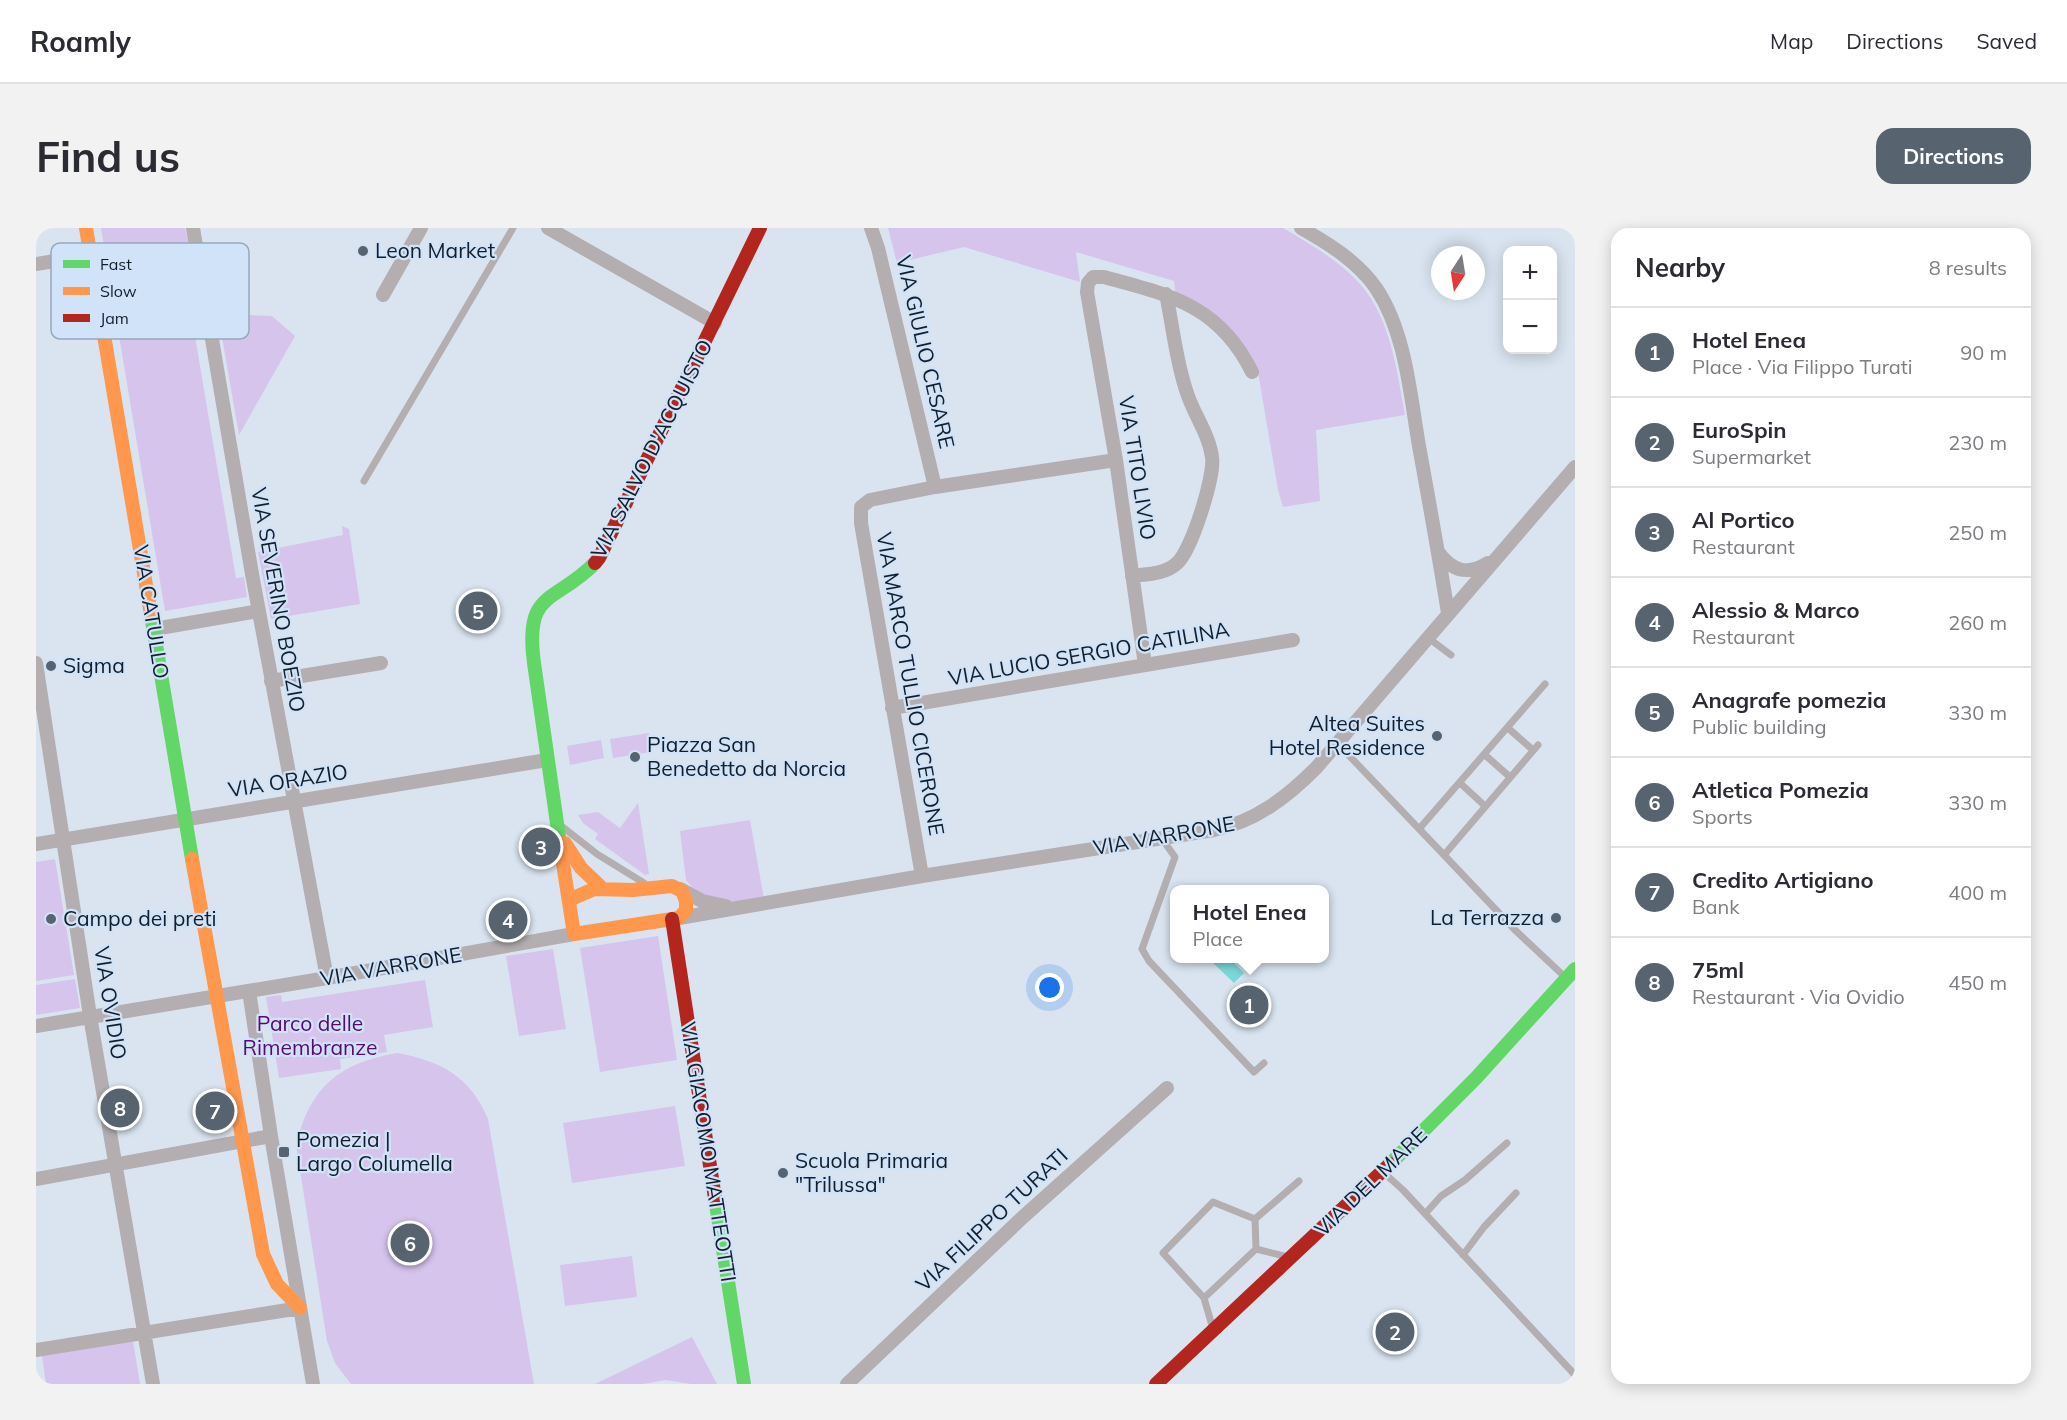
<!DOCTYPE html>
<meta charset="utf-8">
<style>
body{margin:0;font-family:Mulish,sans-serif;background:#f2f2f3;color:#2b2b33}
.controls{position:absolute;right:18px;top:18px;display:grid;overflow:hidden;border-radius:12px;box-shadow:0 3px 15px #0003}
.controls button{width:54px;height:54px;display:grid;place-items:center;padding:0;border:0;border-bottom:2px solid #e1e1e2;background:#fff;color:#2b2b33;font:30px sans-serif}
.compass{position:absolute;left:1395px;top:18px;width:54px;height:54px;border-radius:50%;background:#fff;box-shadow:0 3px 15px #0003;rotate:192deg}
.you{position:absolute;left:1014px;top:760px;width:21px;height:21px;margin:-15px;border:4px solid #fff;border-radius:50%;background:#1a73e8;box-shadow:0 0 0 9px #1a73e833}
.badge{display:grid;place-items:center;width:39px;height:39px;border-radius:50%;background:#586370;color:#fff;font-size:20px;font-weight:700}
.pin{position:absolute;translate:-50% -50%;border:3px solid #fff;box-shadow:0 2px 6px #0006}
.popup{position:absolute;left:1134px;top:657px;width:159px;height:78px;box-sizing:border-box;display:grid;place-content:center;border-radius:12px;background:#fff;filter:drop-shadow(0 2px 4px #0005);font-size:20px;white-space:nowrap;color:#7c7c81}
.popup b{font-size:22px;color:#2b2b33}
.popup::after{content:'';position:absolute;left:50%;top:100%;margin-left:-12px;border:12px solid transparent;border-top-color:#fff}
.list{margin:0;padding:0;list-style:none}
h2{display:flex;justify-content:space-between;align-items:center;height:78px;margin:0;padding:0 24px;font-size:26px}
h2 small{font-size:20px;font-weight:400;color:#7c7c81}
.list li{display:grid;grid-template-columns:39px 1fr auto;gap:18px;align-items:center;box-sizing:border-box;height:90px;padding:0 24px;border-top:2px solid #e1e1e2}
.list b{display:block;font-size:22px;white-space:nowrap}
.list p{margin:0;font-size:20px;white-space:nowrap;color:#7c7c81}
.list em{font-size:20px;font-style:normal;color:#7c7c81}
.map{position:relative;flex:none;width:1539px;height:1156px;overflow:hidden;border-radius:18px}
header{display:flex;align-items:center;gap:36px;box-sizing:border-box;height:84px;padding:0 30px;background:#fff;border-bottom:2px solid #e1e1e2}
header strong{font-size:28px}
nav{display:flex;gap:33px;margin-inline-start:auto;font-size:21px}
.intro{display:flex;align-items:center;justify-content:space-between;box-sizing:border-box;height:144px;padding:0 36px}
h1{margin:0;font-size:42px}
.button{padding:15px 27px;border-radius:18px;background:#586370;color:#fff;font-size:21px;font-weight:700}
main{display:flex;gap:36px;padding:0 36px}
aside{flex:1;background:#fff;border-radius:18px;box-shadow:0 3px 15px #0003}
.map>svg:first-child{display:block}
.green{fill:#d6c4ed}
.water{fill:#7cd7d9}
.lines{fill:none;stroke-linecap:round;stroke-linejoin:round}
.lane{stroke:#b4aeb0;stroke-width:7}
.street{stroke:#b4aeb0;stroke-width:14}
.fast{stroke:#63d668;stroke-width:14}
.slow{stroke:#ff974d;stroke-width:14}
.jam{stroke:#b3261e;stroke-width:14}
.poi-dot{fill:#586370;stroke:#d0e3f9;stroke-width:2}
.labels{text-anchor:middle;stroke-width:4.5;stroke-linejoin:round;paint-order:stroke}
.poi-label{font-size:21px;fill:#131e2b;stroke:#d0e3f9;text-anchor:start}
.street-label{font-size:21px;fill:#131e2b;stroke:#d0e3f9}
.park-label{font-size:21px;fill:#580876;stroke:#d0e3f9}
.key{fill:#d0e3f9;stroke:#97a8bb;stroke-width:1.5}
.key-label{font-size:16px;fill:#131e2b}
</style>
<header>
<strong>Roamly</strong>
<nav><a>Map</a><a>Directions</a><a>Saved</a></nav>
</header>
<div class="intro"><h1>Find us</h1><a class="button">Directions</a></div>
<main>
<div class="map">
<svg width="1539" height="1156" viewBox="0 0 1539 1156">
<rect width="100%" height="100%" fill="#d9e4f0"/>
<path class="green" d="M65,0H149L156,30L146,32L200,350L208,349L211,369L129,383Z
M852,0H1247C1274,16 1304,33 1325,57C1355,92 1361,143 1369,187L1280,202L1284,273L1247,279L1242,262L1223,150L1219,136L1140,70L1138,53L1040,24L1044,54L928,19L861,35Z
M213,87L236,88L259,108L203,207L183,92Z
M306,298L313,301L324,376L235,391L222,324L307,307Z
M613,505L616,524L577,530L574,511Z
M565,512L568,530L534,537L531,518Z
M602,575L613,646L609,647L559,611L562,606L547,595L542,587L562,584L584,600Z
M714,592L728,671L690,676L661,665L650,652L644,603Z
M19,631L38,747L0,753V634Z
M622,708L641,832L564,844L544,720Z
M517,721L530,801L483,808L470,728Z
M39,751L44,780L0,787V757Z
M389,752L397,799L348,807L351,824L304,831L305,841L243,850L230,769L245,767L246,774Z
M361,825C405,833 434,848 452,891L498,1156H315L299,1135L291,1113L260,917C274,859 303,835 361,825Z
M639,878L649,938L536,955L527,895Z
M596,1028L601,1069L529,1078L524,1037Z
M656,1109L681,1156H655L630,1152L607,1156H559Z
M97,1113L104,1156H10L6,1128Z"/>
<path class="water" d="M1173,731H1194L1208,745L1198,755Z"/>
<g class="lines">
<path class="lane" d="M328,253L477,0
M1391,409L1415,427
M1472,500L1497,522
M1302,516L1408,627
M1502,517L1408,627L1480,703L1529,749
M1449,527L1474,549
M1424,555L1449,578
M524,597L561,626L608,655
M1383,601L1509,456
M1126,611L1139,629L1106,721L1113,733L1218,844L1228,835
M1347,944L1367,962L1539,1147
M1389,986L1405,968L1429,952L1471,915
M1220,1021L1219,991L1263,953
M1427,1027L1448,999L1480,965
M1168,1070L1127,1025L1177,974L1219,991
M1177,1101L1168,1070L1220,1021L1252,1029"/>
<path class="street" d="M157,0L216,346L291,750
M512,0L679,95
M835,0L842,20L899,259
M1265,0C1293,16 1321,33 1340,60C1370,105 1374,166 1383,218C1393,273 1403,329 1412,385
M0,36L55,27
M347,67L385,0
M1402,324C1416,343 1431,348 1452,335
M1096,348C1111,346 1129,346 1140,336C1155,325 1179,248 1176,229C1173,206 1158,187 1151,165C1140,134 1137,99 1130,66
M118,401L223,383
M0,435L54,788L117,1156
M1109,437L1080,232L1051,64L1052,55L1057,49H1068C1134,67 1183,77 1216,144
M235,453L345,435
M856,480L1257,412
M0,616L511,532
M886,648L825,295V279L834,272L899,259L1080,232
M644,661L666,673L690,678
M643,690L886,648L1178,602C1219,594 1251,569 1280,540L1539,239
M213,763L235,908L277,1156
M0,798L291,750L538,706
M0,951L235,908
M0,1122L264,1080
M811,1156L987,989L1131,860"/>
<path class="fast" d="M115,387L156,631
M525,623L498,435C488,361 519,376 559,335
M1354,936L1440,850L1539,741
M679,970L708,1156"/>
<path class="slow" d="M50,0L115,387
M529,615L545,640L566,660
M525,623L538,706L643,690L650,682V673L646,663L636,658L597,662L558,661L533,672
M156,631L227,1026L241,1056L264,1080"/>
<path class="jam" d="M559,335L563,330L724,0
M636,691L679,970
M1120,1156L1354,936"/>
</g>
<g class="poi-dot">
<circle cx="327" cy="23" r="6"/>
<circle cx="15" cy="438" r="6"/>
<circle cx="1401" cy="508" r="6"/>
<circle cx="599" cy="529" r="6"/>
<circle cx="1520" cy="690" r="6"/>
<circle cx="15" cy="691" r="6"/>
<rect x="242" y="918" width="12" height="12" rx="3"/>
<circle cx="747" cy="945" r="6"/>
</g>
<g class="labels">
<g class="poi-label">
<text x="339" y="30">Leon Market</text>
<text x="27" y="445">Sigma</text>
<text x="1389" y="503" text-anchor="end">Altea Suites<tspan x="1389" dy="24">Hotel Residence</tspan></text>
<text x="611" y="524">Piazza San<tspan x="611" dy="24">Benedetto da Norcia</tspan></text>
<text x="1508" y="697" text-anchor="end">La Terrazza</text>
<text x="27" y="698">Campo dei preti</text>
<text x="260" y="919">Pomezia |<tspan x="260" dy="24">Largo Columella</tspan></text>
<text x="759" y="940">Scuola Primaria<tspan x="759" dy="24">"Trilussa"</tspan></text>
</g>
<g class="street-label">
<text transform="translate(889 124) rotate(77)" y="7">VIA GIULIO CESARE</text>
<text transform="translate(616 221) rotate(-63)" y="7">VIA SALVO D'ACQUISTO</text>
<text transform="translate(1101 240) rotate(81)" y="7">VIA TITO LIVIO</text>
<text transform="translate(242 372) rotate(80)" y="7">VIA SEVERINO BOEZIO</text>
<text transform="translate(115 384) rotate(81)" y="7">VIA CATULLO</text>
<text transform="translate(1053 426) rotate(-10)" y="7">VIA LUCIO SERGIO CATILINA</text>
<text transform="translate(874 456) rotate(80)" y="7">VIA MARCO TULLIO CICERONE</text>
<text transform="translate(252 553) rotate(-9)" y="7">VIA ORAZIO</text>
<text transform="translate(1128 608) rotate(-10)" y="7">VIA VARRONE</text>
<text transform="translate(355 739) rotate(-10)" y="7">VIA VARRONE</text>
<text transform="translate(74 775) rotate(81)" y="7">VIA OVIDIO</text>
<text transform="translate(672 924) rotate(81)" y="7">VIA GIACOMO MATTEOTTI</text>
<text transform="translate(1335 954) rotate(-44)" y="7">VIA DEL MARE</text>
<text transform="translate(956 992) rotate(-43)" y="7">VIA FILIPPO TURATI</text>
</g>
<g class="park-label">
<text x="274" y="803">Parco delle<tspan x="274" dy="24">Rimembranze</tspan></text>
</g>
</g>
<rect x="15" y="15" width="198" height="96" rx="9" class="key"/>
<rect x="27" y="32" width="27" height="8" fill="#63d668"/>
<rect x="27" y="59" width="27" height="8" fill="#ff974d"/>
<rect x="27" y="86" width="27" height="8" fill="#b3261e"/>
<g class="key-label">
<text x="64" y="42">Fast</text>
<text x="64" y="69">Slow</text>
<text x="64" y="96">Jam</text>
</g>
</svg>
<div class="controls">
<button>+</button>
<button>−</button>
</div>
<svg class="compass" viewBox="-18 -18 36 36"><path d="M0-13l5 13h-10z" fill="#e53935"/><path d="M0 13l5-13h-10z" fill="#7c7c81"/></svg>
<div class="you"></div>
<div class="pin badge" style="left:1213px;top:777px">1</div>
<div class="popup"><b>Hotel Enea</b>Place</div>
<div class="pin badge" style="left:1359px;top:1104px">2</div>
<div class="pin badge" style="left:505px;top:619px">3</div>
<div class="pin badge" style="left:472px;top:692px">4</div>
<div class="pin badge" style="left:442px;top:383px">5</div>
<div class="pin badge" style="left:374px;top:1015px">6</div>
<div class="pin badge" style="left:179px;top:883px">7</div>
<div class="pin badge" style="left:84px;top:880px">8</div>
</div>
<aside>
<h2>Nearby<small>8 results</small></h2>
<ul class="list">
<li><span class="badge">1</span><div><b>Hotel Enea</b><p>Place · Via Filippo Turati</p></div><em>90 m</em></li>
<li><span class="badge">2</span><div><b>EuroSpin</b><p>Supermarket</p></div><em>230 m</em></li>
<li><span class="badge">3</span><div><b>Al Portico</b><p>Restaurant</p></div><em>250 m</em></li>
<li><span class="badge">4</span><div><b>Alessio &amp; Marco</b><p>Restaurant</p></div><em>260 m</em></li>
<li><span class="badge">5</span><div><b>Anagrafe pomezia</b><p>Public building</p></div><em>330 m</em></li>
<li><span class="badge">6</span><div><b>Atletica Pomezia</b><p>Sports</p></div><em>330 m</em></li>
<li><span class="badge">7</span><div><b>Credito Artigiano</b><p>Bank</p></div><em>400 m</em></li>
<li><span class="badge">8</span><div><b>75ml</b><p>Restaurant · Via Ovidio</p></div><em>450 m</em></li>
</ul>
</aside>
</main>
